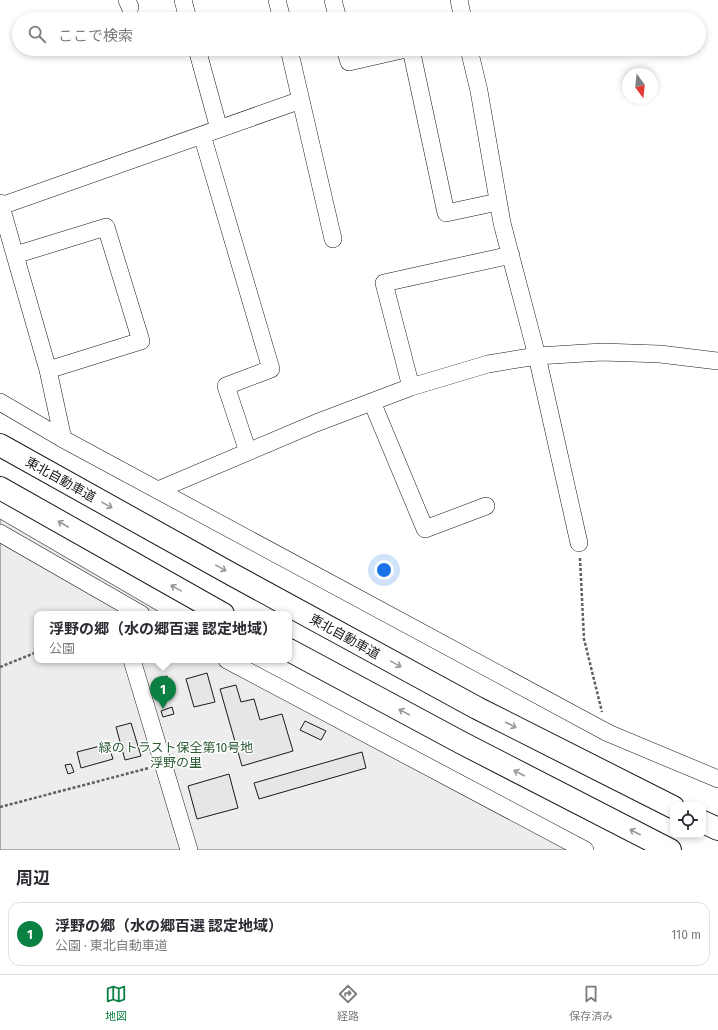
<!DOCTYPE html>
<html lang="ja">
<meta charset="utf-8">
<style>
body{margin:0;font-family:"Fira Sans Condensed","Noto Sans JP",sans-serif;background:#f2f2f3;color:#2b2b33}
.controls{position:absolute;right:12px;bottom:12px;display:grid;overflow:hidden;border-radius:8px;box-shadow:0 2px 6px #0003}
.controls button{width:36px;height:36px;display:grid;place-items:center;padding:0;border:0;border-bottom:1px solid #e1e1e2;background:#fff;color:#2b2b33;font:20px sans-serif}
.compass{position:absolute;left:622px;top:68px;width:36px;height:36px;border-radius:50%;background:#fff;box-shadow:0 2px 6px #0003;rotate:165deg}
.you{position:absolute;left:384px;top:570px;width:14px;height:14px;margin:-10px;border:3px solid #fff;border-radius:50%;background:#1a73e8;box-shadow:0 0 0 6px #1a73e833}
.badge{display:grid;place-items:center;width:26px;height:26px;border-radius:50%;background:#0b8043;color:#fff;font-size:13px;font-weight:700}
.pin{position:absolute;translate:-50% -33px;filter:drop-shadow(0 1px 2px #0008)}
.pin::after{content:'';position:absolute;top:21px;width:14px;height:12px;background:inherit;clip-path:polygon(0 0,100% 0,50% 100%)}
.popup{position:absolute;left:34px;top:611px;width:258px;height:52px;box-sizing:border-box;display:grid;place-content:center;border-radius:8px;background:#fff;filter:drop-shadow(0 1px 3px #0005);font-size:13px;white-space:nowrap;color:#7c7c81}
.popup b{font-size:15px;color:#2b2b33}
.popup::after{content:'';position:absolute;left:50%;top:100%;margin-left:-8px;border:8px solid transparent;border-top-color:#fff}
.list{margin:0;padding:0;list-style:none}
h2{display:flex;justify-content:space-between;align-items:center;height:52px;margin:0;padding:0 16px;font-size:17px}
h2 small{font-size:13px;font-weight:400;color:#7c7c81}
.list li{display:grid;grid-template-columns:26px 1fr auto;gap:12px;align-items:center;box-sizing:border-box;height:64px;margin:0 8px 8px;padding:0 8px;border:1px solid #e1e1e2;border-radius:12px}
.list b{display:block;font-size:15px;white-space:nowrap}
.list p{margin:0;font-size:13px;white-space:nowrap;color:#7c7c81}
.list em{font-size:13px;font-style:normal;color:#7c7c81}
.icon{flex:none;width:22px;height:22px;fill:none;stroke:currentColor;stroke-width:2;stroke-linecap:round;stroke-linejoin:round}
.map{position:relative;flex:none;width:718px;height:850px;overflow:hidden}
.search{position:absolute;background:#fff;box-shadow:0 2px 6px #0003;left:12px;right:12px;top:12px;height:44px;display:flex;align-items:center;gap:10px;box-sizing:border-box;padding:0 14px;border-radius:22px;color:#7c7c81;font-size:15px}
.sheet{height:124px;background:#fff}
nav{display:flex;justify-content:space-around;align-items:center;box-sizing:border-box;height:56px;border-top:1px solid #e1e1e2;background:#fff;font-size:11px;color:#7c7c81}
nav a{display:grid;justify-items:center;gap:2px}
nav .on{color:#0b8043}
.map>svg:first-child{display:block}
.built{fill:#ededed;stroke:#6a6a6a}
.building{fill:#e6e6e6;stroke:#1a1a1a}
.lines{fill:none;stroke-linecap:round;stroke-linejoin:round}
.minor-casing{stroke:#1a1a1a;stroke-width:18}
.highway-casing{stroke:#1a1a1a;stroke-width:24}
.path{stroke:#5f5f5f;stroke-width:2.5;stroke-dasharray:3 2;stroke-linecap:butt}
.minor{stroke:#fff;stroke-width:17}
.highway{stroke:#fff;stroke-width:22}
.oneway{stroke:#989898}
.labels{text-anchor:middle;stroke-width:3;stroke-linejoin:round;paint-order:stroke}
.street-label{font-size:13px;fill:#1a1a1a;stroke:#fff}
.park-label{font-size:13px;fill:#2b5a34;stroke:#fff}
</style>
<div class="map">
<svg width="718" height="850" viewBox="0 0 718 850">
<rect width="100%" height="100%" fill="#fff"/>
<path class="built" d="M0,519L163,614H37V660H242L574,850H0Z"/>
<path class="building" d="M207,673L215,702L194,707L186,679Z
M167,676L171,688L159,691L155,679Z
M236,685L241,702L254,699L260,720L282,714L293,751L242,766L220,689Z
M172,707L174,714L163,717L161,711Z
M305,721L326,731L321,740L300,730Z
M131,723L141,756L125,760L116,727Z
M108,744L113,759L81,768L77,752Z
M362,752L366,768L259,799L254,783Z
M71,764L74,772L68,774L65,765Z
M229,774L238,808L197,819L188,786Z"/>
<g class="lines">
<g class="minor-casing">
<path id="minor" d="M127,0L130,7
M183,0L188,19
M277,0L282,19
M333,0L338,19
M459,0L463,19
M197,49L219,129
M289,49L333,239
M345,49L349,62L406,49
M411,49L446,213L498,202
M469,49L479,91L502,223L537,356L579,543
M202,135L271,369L226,386L248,452
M0,203L48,370L63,439
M1,206L301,100
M15,255L106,227L141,341L48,370
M411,387L384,283L511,255
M0,402L63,439L608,733L718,779
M372,402L425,529L486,506
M158,490L316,423L411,387L488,364L537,356L602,352L660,354L718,361
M0,533L141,614
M132,660L189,850
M227,660L585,850"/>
</g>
<g class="highway-casing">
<path id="highway" d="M0,445L233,575L477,708L673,807
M0,488L223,614
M289,650L462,743L670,850
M703,822L718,829"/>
</g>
<path class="path" d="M580,558L584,639L602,712
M0,667L37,652
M0,807L149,768"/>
<use href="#minor" class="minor"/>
<use href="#highway" class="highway"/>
</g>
<defs><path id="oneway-shaft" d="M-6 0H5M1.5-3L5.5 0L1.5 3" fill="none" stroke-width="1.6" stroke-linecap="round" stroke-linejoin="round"/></defs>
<g class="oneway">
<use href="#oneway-shaft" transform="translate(107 505) rotate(29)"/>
<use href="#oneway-shaft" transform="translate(63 524) rotate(-150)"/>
<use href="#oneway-shaft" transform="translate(221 568) rotate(29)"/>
<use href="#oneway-shaft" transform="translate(176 588) rotate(-151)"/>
<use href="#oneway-shaft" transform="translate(396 664) rotate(29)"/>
<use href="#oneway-shaft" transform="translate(404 712) rotate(-152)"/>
<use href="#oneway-shaft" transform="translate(511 725) rotate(27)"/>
<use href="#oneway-shaft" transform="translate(519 773) rotate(-153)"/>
<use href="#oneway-shaft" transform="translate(635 832) rotate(-153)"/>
</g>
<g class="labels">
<g class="street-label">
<text transform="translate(61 479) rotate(29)" y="5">東北自動車道</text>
<text transform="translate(345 636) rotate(29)" y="5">東北自動車道</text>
</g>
<g class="park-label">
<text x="176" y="752">緑のトラスト保全第10号地<tspan x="176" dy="15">浮野の里</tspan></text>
</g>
</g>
</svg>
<div class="controls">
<button><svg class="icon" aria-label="locate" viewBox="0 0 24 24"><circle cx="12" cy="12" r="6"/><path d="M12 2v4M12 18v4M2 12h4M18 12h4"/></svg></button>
</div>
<svg class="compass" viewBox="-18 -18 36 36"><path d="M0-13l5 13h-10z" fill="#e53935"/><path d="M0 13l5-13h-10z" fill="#7c7c81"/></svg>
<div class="you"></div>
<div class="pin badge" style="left:163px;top:709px">1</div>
<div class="popup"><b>浮野の郷（水の郷百選 認定地域）</b>公園</div>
<div class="search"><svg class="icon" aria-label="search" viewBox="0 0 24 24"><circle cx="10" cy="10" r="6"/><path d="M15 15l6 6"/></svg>ここで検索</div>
</div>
<section class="sheet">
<h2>周辺<small></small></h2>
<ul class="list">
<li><span class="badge">1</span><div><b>浮野の郷（水の郷百選 認定地域）</b><p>公園 · 東北自動車道</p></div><em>110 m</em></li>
</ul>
</section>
<nav>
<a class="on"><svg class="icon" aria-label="map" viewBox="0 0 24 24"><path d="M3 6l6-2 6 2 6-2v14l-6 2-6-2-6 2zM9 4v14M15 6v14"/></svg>地図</a>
<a><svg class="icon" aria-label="directions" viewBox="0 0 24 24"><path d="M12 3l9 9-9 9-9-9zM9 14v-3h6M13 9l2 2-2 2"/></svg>経路</a>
<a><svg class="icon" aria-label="saved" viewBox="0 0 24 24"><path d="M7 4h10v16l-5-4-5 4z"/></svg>保存済み</a>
</nav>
